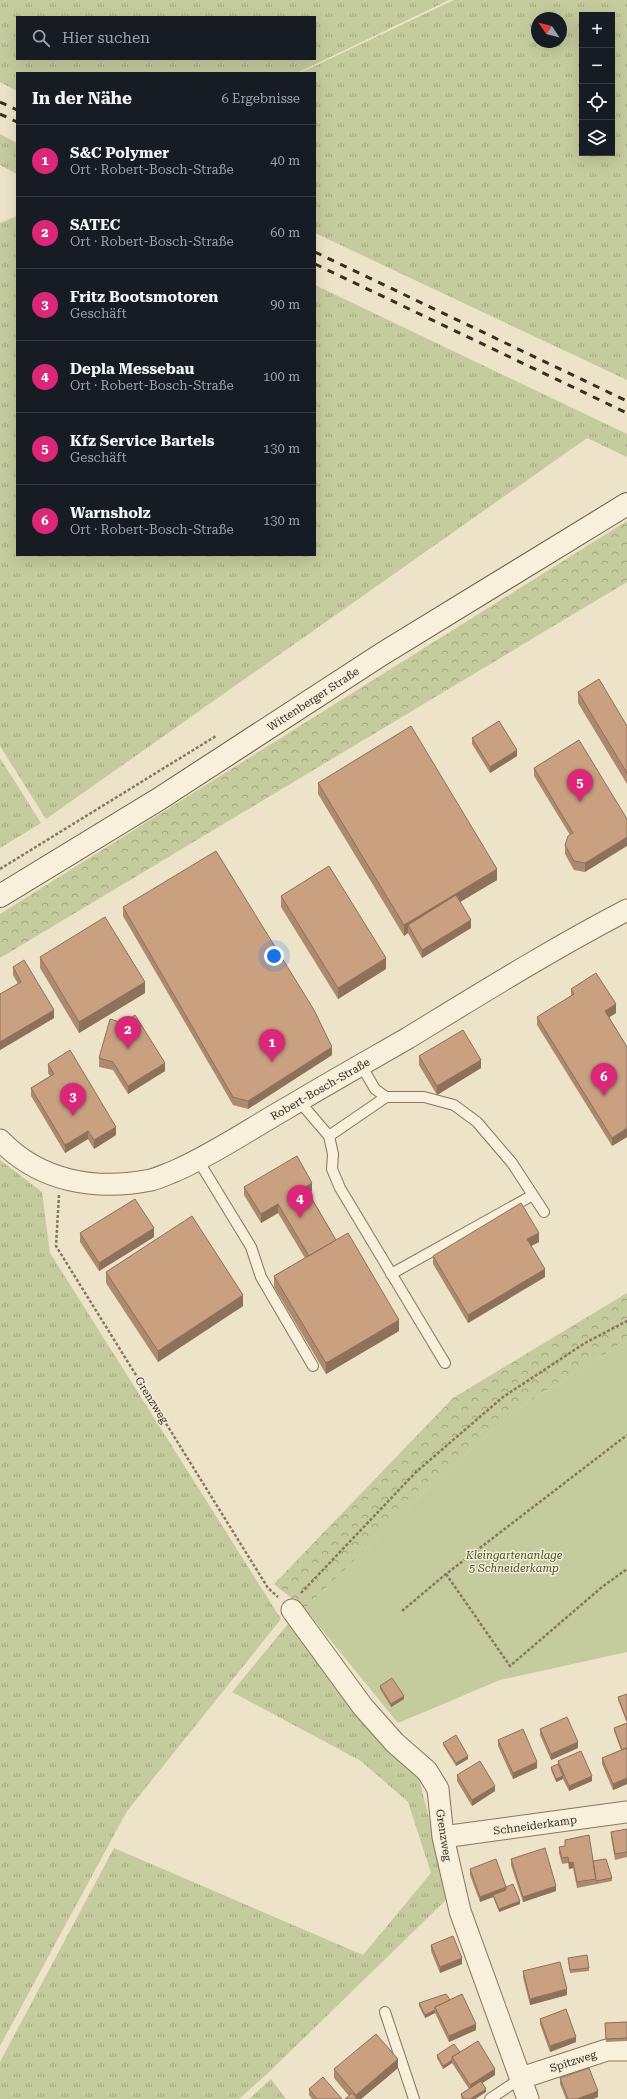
<!DOCTYPE html>
<html lang="de">
<meta charset="utf-8">
<style>
body{margin:0;font-family:"Roboto Serif",serif;background:#20242c;color:#f1f3f6}
.controls{position:absolute;right:12px;top:12px;display:grid;overflow:hidden;border-radius:0px;box-shadow:0 4px 16px #0002}
.controls button{width:36px;height:36px;display:grid;place-items:center;padding:0;border:0;border-bottom:1px solid #363941;background:#171b24;color:#f1f3f6;font:20px sans-serif}
.compass{position:absolute;left:531px;top:12px;width:36px;height:36px;border-radius:50%;background:#171b24;box-shadow:0 4px 16px #0002;rotate:305deg}
.you{position:absolute;left:274px;top:956px;width:14px;height:14px;margin:-10px;border:3px solid #fff;border-radius:50%;background:#1a73e8;box-shadow:0 0 0 6px #1a73e833}
.badge{display:grid;place-items:center;width:26px;height:26px;border-radius:50%;background:#db2777;color:#fff;font-size:13px;font-weight:700}
.pin{position:absolute;translate:-50% -33px;filter:drop-shadow(0 1px 2px #0008)}
.pin::after{content:'';position:absolute;top:21px;width:14px;height:12px;background:inherit;clip-path:polygon(0 0,100% 0,50% 100%)}
.list{margin:0;padding:0;list-style:none}
h2{display:flex;justify-content:space-between;align-items:center;height:52px;margin:0;padding:0 16px;font-size:17px}
h2 small{font-size:13px;font-weight:400;color:#9ea1a6}
.list li{display:grid;grid-template-columns:26px 1fr auto;gap:12px;align-items:center;box-sizing:border-box;height:72px;padding:0 16px;border-top:1px solid #363941}
.list b{display:block;font-size:15px;white-space:nowrap}
.list p{margin:0;font-size:13px;white-space:nowrap;color:#9ea1a6}
.list em{font-size:13px;font-style:normal;color:#9ea1a6}
.icon{flex:none;width:22px;height:22px;fill:none;stroke:currentColor;stroke-width:2;stroke-linecap:round;stroke-linejoin:round}
.map{position:relative;flex:none;width:627px;height:2099px;overflow:hidden}
.search{position:absolute;background:#171b24;box-shadow:0 4px 16px #0002;left:16px;top:16px;width:300px;height:44px;display:flex;align-items:center;gap:10px;box-sizing:border-box;padding:0 14px;border-radius:0px;color:#9ea1a6;font-size:15px}
.panel{position:absolute;background:#171b24;box-shadow:0 4px 16px #0002;left:16px;top:72px;width:300px;height:484px;border-radius:0px}
.map>svg:first-child{display:block}
.grass{fill:url(#grass-tufts);fill-rule:evenodd}
.forest{fill:url(#forest-crowns)}
.garden{fill:#c4cb9c}
.lines{fill:none;stroke-linecap:round;stroke-linejoin:round}
.service-casing{stroke:#88765e;stroke-width:12}
.minor-casing{stroke:#88765e;stroke-width:23}
.secondary-casing{stroke:#6a5741;stroke-width:24}
.path{stroke:#88765e;stroke-width:2.5;stroke-dasharray:3 2;stroke-linecap:butt}
.service{stroke:#f8f0db;stroke-width:10}
.minor{stroke:#f8f0db;stroke-width:21}
.secondary{stroke:#f8f0db;stroke-width:22}
.rail{stroke:#392e21;stroke-width:3;stroke-dasharray:7 7;stroke-linecap:butt}
.wall{fill:#ad8a6e}
.shaded-wall{fill:#8d715a}
.building{fill:#c9a180;stroke:#8d715a}
.labels{text-anchor:middle;stroke-width:3;stroke-linejoin:round;paint-order:stroke}
.street-label{font-size:11px;fill:#392e21;stroke:#f4edd8}
.park-label{font-size:11px;font-style:italic;fill:#485528;stroke:#f4edd8}
</style>
<div class="map">
<svg width="627" height="2099" viewBox="0 0 627 2099">
<defs>
<pattern id="grass-tufts" width="24" height="20" patternUnits="userSpaceOnUse"><rect width="24" height="20" fill="#c4cb9c"/><path d="M3 7l-1-3M5 7V3M7 7l1-3M15 17l-1-3M17 17v-4M19 17l1-3" fill="none" stroke="#a0a57f"/></pattern>
<pattern id="forest-crowns" width="20" height="18" patternUnits="userSpaceOnUse"><rect width="20" height="18" fill="#c4cb9c"/><path d="M2 6a3 3 0 1 1 6 0M12 15a3 3 0 1 1 6 0" fill="none" stroke="#a0a57f"/></pattern>
</defs>
<rect width="100%" height="100%" fill="#ede3c8"/>
<path class="grass" d="M0,0H449L297,73H17V91L0,82ZM17,17H315V59H17Z
M454,0H627V380L315,233V73H300ZM582,15H612V153H582ZM537,18H561V42H537Z
M0,134L17,143V174L0,165Z
M17,216V555H315V285L627,434V457L587,438L46,819L0,746V223Z
M0,758L41,823L0,848Z
M0,1160L42,1192L50,1253L281,1619L127,1811L0,2046Z
M292,1619L417,1771L449,1897L267,2074L239,2099H0V2062L114,1848L363,1955L431,1873L408,1802L361,1761L232,1692Z
M271,2079L286,2099H249Z"/>
<path class="forest" d="M627,521V582L0,958V914Z
M627,1293V1340L513,1412L427,1489L305,1609L274,1584L453,1398Z"/>
<path class="garden" d="M627,1340V1652L500,1680L398,1723L305,1609L427,1489L513,1412Z"/>
<g class="lines">
<g class="service-casing">
<path id="service" d="M361,1065L375,1089L386,1097H424L454,1105L477,1122L512,1163L544,1212
M299,1101L329,1136L333,1154L332,1169L340,1188L445,1363
M329,1136L386,1097
M198,1160L251,1247L261,1277L313,1366
M391,1274L533,1195
M385,2012L414,2099
M490,2099L521,2078"/>
</g>
<g class="minor-casing">
<path id="minor" d="M0,1140C40,1182 96,1191 151,1180C159,1178 167,1174 175,1171C214,1154 250,1129 287,1108C327,1084 368,1061 408,1038C480,994 552,949 627,910
M292,1610L363,1707L395,1743L427,1771L438,1789L443,1837L460,1911L528,2099
M443,1837L627,1812
M521,2078L607,2050H627"/>
</g>
<g class="secondary-casing">
<path id="secondary" d="M0,896L159,799L382,654L627,504"/>
</g>
<path class="path" d="M0,869L216,736
M59,1195L56,1246L268,1588L278,1597
M446,1574L510,1666L602,1587L627,1569
M301,1593L416,1472L503,1397L585,1343L627,1321
M402,1611L446,1574L627,1435"/>
<use href="#service" class="service"/>
<use href="#minor" class="minor"/>
<use href="#secondary" class="secondary"/>
<path class="rail" d="M0,102L17,110
M0,114L17,122
M315,252L627,401
M315,264L627,413"/>
</g>
<path class="wall" d="M578,692L627,726V784L578,703Z
M472,738L517,756L490,773L472,744Z
M534,768L627,819L585,872L574,870L565,854V845L570,835L534,776Z
M318,783L497,880L460,902L471,928L422,958L408,933L404,936L318,794Z
M281,896L386,969L338,999L281,907Z
M123,907L332,1055L248,1109L233,1105L123,916Z
M40,957L145,993L79,1033L40,968Z
M13,967L54,1018L0,1050V994L18,984L13,975Z
M571,989L616,1013L609,1017L627,1047V1137L612,1146L537,1025V1017L571,996Z
M419,1056L481,1068L437,1095L419,1065Z
M99,1058L165,1071L128,1094L113,1070L99,1067Z
M48,1064L116,1135L94,1149L88,1139L65,1153L31,1096V1088L50,1076L48,1073Z
M244,1187L312,1191L309,1193L336,1240L399,1331L326,1374L274,1287V1276L305,1258L278,1213L261,1223L244,1195Z
M80,1233L154,1237L99,1271L80,1242Z
M539,1242L531,1246L545,1277L468,1323L433,1264V1256Z
M106,1272L243,1306L158,1362L106,1283Z
M380,1686L404,1699L391,1707L380,1689Z
M627,1694V1784L613,1790L602,1764V1758L621,1750L614,1731V1728L627,1723L618,1700V1697Z
M540,1729L578,1748L551,1760L540,1735Z
M498,1740L537,1768L513,1779L498,1746Z
M443,1743L468,1759L456,1766L443,1745Z
M558,1761L592,1781L569,1791L563,1779L556,1782L551,1770V1767L558,1764Z
M457,1775L495,1791L472,1806L457,1781Z
M627,1829V1857L615,1860L611,1837V1832Z
M565,1840L593,1861L612,1878V1881L577,1888L573,1868L569,1869L568,1863L562,1864L559,1853V1847L565,1846Z
M511,1859L556,1891L523,1902L511,1865Z
M470,1869L506,1887L520,1904L499,1912L493,1897L480,1902L470,1875Z
M431,1945L462,1964L440,1973L431,1951Z
M568,1958L589,1968V1971L570,1973Z
M523,1971L567,1995L530,2005L523,1977Z
M450,2000L476,2030L449,2042L435,2013L425,2018L419,2006V2003Z
M540,2019L576,2042L550,2052L540,2024Z
M627,2022V2041L606,2042L605,2023Z
M460,2052L495,2075L482,2083L486,2092L475,2099H462L461,2097V2094L469,2089L452,2063L443,2069L437,2058V2055Z
M398,2068L361,2099H345L349,2096L334,2078V2069Z
M560,2078L598,2097L593,2099H566L560,2084Z
M309,2089L342,2099H312L309,2095Z"/>
<path class="shaded-wall" d="M517,750V756L490,773V767Z
M627,837V846L585,872V863Z
M497,869V880L411,931L408,925V933L404,936V925Z
M471,920V928L422,958V950Z
M386,958V969L338,999V988Z
M145,982V993L79,1033V1022Z
M616,1004V1013L605,1020V1011Z
M54,1010V1018L0,1050V1042Z
M332,1047V1055L248,1109V1101Z
M481,1060V1068L437,1095V1086Z
M165,1063V1071L128,1094V1086Z
M116,1127V1135L94,1149V1140Z
M627,1128V1137L612,1146V1138Z
M88,1131V1139L65,1153V1145Z
M312,1183V1191L305,1196V1187Z
M278,1204V1213L261,1223V1214Z
M154,1228V1237L99,1271V1263Z
M539,1233V1242L527,1248V1239Z
M545,1269V1277L468,1323V1315Z
M243,1295V1306L158,1362V1351Z
M399,1320V1331L326,1374V1363Z
M404,1696V1699L391,1707V1704Z
M578,1742V1748L551,1760V1754Z
M468,1756V1759L456,1766V1763Z
M537,1762V1768L513,1779V1773Z
M563,1776V1779L556,1782V1779Z
M592,1776V1781L569,1791V1786Z
M627,1778V1784L613,1790V1784Z
M495,1786V1791L472,1806V1800Z
M573,1862V1868L569,1869V1863Z
M556,1886V1891L523,1902V1897Z
M506,1887V1893L493,1895V1897L480,1902V1897Z
M520,1901V1904L499,1912V1909Z
M462,1958V1964L440,1973V1967Z
M567,1989V1995L530,2005V1999Z
M435,2010V2013L425,2018V2015Z
M476,2024V2030L449,2042V2036Z
M576,2037V2042L550,2052V2046Z
M398,2059V2068L361,2099H356V2095Z
M452,2060V2063L443,2069V2066Z
M495,2069V2075L470,2091V2085Z
M486,2089V2092L475,2099H470Z
M598,2091V2097L593,2099H577Z"/>
<path class="building" d="M599,679L627,726V773L578,692Z
M499,721L517,750L490,767L472,738Z
M411,726L497,869L404,925L318,783Z
M579,740L627,819V837L585,863L574,861L565,845L568,836L573,833L534,768Z
M216,851L314,1010L332,1047L248,1101L233,1097L123,907Z
M329,866L386,958L338,988L281,896Z
M456,895L471,920L422,950L408,925Z
M105,917L145,982L79,1022L40,957Z
M24,960L54,1010L0,1042V994L21,982L13,967Z
M596,973L616,1004L605,1011L627,1047V1128L612,1138L537,1017L574,994L571,989Z
M135,1015L165,1063L128,1086L113,1062L99,1058L110,1019L123,1023Z
M463,1030L481,1060L437,1086L419,1056Z
M70,1050L116,1127L94,1140L88,1131L65,1145L31,1088L54,1074L48,1064Z
M297,1156L312,1183L305,1187L336,1240L309,1256L278,1204L261,1214L244,1187Z
M135,1199L154,1228L99,1263L80,1233Z
M521,1203L539,1233L527,1239L545,1269L468,1315L433,1256Z
M192,1216L243,1295L158,1351L106,1272Z
M348,1233L399,1320L326,1363L274,1276Z
M392,1678L404,1696L391,1704L380,1686Z
M627,1694V1721L618,1697Z
M567,1717L578,1742L551,1754L540,1729Z
M627,1723V1749H626V1748L622,1750L614,1728Z
M523,1729L537,1762L513,1773L498,1740Z
M456,1735L468,1756L456,1763L443,1743Z
M626,1748L627,1750V1778L613,1784L602,1758Z
M581,1751L592,1776L569,1786L558,1761Z
M480,1761L495,1786L472,1800L457,1775Z
M558,1764L563,1776L556,1779L551,1767Z
M627,1829V1852L615,1854L611,1832Z
M589,1835L596,1879L577,1882L573,1862L569,1863L568,1857L562,1858L559,1847L565,1846V1840Z
M545,1848L556,1886L523,1897L511,1859Z
M496,1859L506,1887L480,1897L470,1869Z
M606,1859L612,1878L596,1881L593,1861Z
M513,1884L520,1901L499,1909L493,1895L506,1890V1887Z
M453,1936L462,1958L440,1967L431,1945Z
M587,1955L589,1968L570,1970L568,1958Z
M560,1962L567,1989L530,1999L523,1971Z
M446,1994L450,2000L435,2007V2010L425,2015L419,2003Z
M462,1994L476,2024L449,2036L435,2007Z
M566,2009L576,2037L550,2046L540,2019Z
M627,2022V2038L606,2039L605,2023Z
M376,2034L398,2059L356,2095L334,2069Z
M478,2041L495,2069L470,2085L452,2057Z
M454,2044L460,2052L452,2057V2060L443,2066L437,2055Z
M589,2068L598,2091L577,2099H568L560,2078Z
M323,2077L342,2099H317L309,2089Z
M481,2081L486,2089L470,2099H464L461,2094Z
M352,2093L357,2099H345Z"/>
<g class="labels">
<g class="street-label">
<text transform="translate(313 699) rotate(-33)" y="4">Wittenberger Straße</text>
<text transform="translate(320 1089) rotate(-30)" y="4">Robert-Bosch-Straße</text>
<text transform="translate(152 1400) rotate(58)" y="4">Grenzweg</text>
<text transform="translate(535 1825) rotate(-8)" y="4">Schneiderkamp</text>
<text transform="translate(444 1835) rotate(81)" y="4">Grenzweg</text>
<text transform="translate(573 2061) rotate(-18)" y="4">Spitzweg</text>
</g>
<g class="park-label">
<text x="514" y="1559">Kleingartenanlage<tspan x="514" dy="13">5 Schneiderkamp</tspan></text>
</g>
</g>
</svg>
<div class="controls">
<button>+</button>
<button>−</button>
<button><svg class="icon" aria-label="locate" viewBox="0 0 24 24"><circle cx="12" cy="12" r="6"/><path d="M12 2v4M12 18v4M2 12h4M18 12h4"/></svg></button>
<button><svg class="icon" aria-label="layers" viewBox="0 0 24 24"><path d="M12 4l9 5-9 5-9-5zM3 14l9 5 9-5"/></svg></button>
</div>
<svg class="compass" viewBox="-18 -18 36 36"><path d="M0-13l5 13h-10z" fill="#e53935"/><path d="M0 13l5-13h-10z" fill="#9ea1a6"/></svg>
<div class="you"></div>
<div class="pin badge" style="left:272px;top:1062px">1</div>
<div class="pin badge" style="left:128px;top:1049px">2</div>
<div class="pin badge" style="left:73px;top:1116px">3</div>
<div class="pin badge" style="left:300px;top:1218px">4</div>
<div class="pin badge" style="left:580px;top:802px">5</div>
<div class="pin badge" style="left:604px;top:1096px">6</div>
<div class="search"><svg class="icon" aria-label="search" viewBox="0 0 24 24"><circle cx="10" cy="10" r="6"/><path d="M15 15l6 6"/></svg>Hier suchen</div>
<section class="panel">
<h2>In der Nähe<small>6 Ergebnisse</small></h2>
<ul class="list">
<li><span class="badge">1</span><div><b>S&amp;C Polymer</b><p>Ort · Robert-Bosch-Straße</p></div><em>40 m</em></li>
<li><span class="badge">2</span><div><b>SATEC</b><p>Ort · Robert-Bosch-Straße</p></div><em>60 m</em></li>
<li><span class="badge">3</span><div><b>Fritz Bootsmotoren</b><p>Geschäft</p></div><em>90 m</em></li>
<li><span class="badge">4</span><div><b>Depla Messebau</b><p>Ort · Robert-Bosch-Straße</p></div><em>100 m</em></li>
<li><span class="badge">5</span><div><b>Kfz Service Bartels</b><p>Geschäft</p></div><em>130 m</em></li>
<li><span class="badge">6</span><div><b>Warnsholz</b><p>Ort · Robert-Bosch-Straße</p></div><em>130 m</em></li>
</ul>
</section>
</div>
